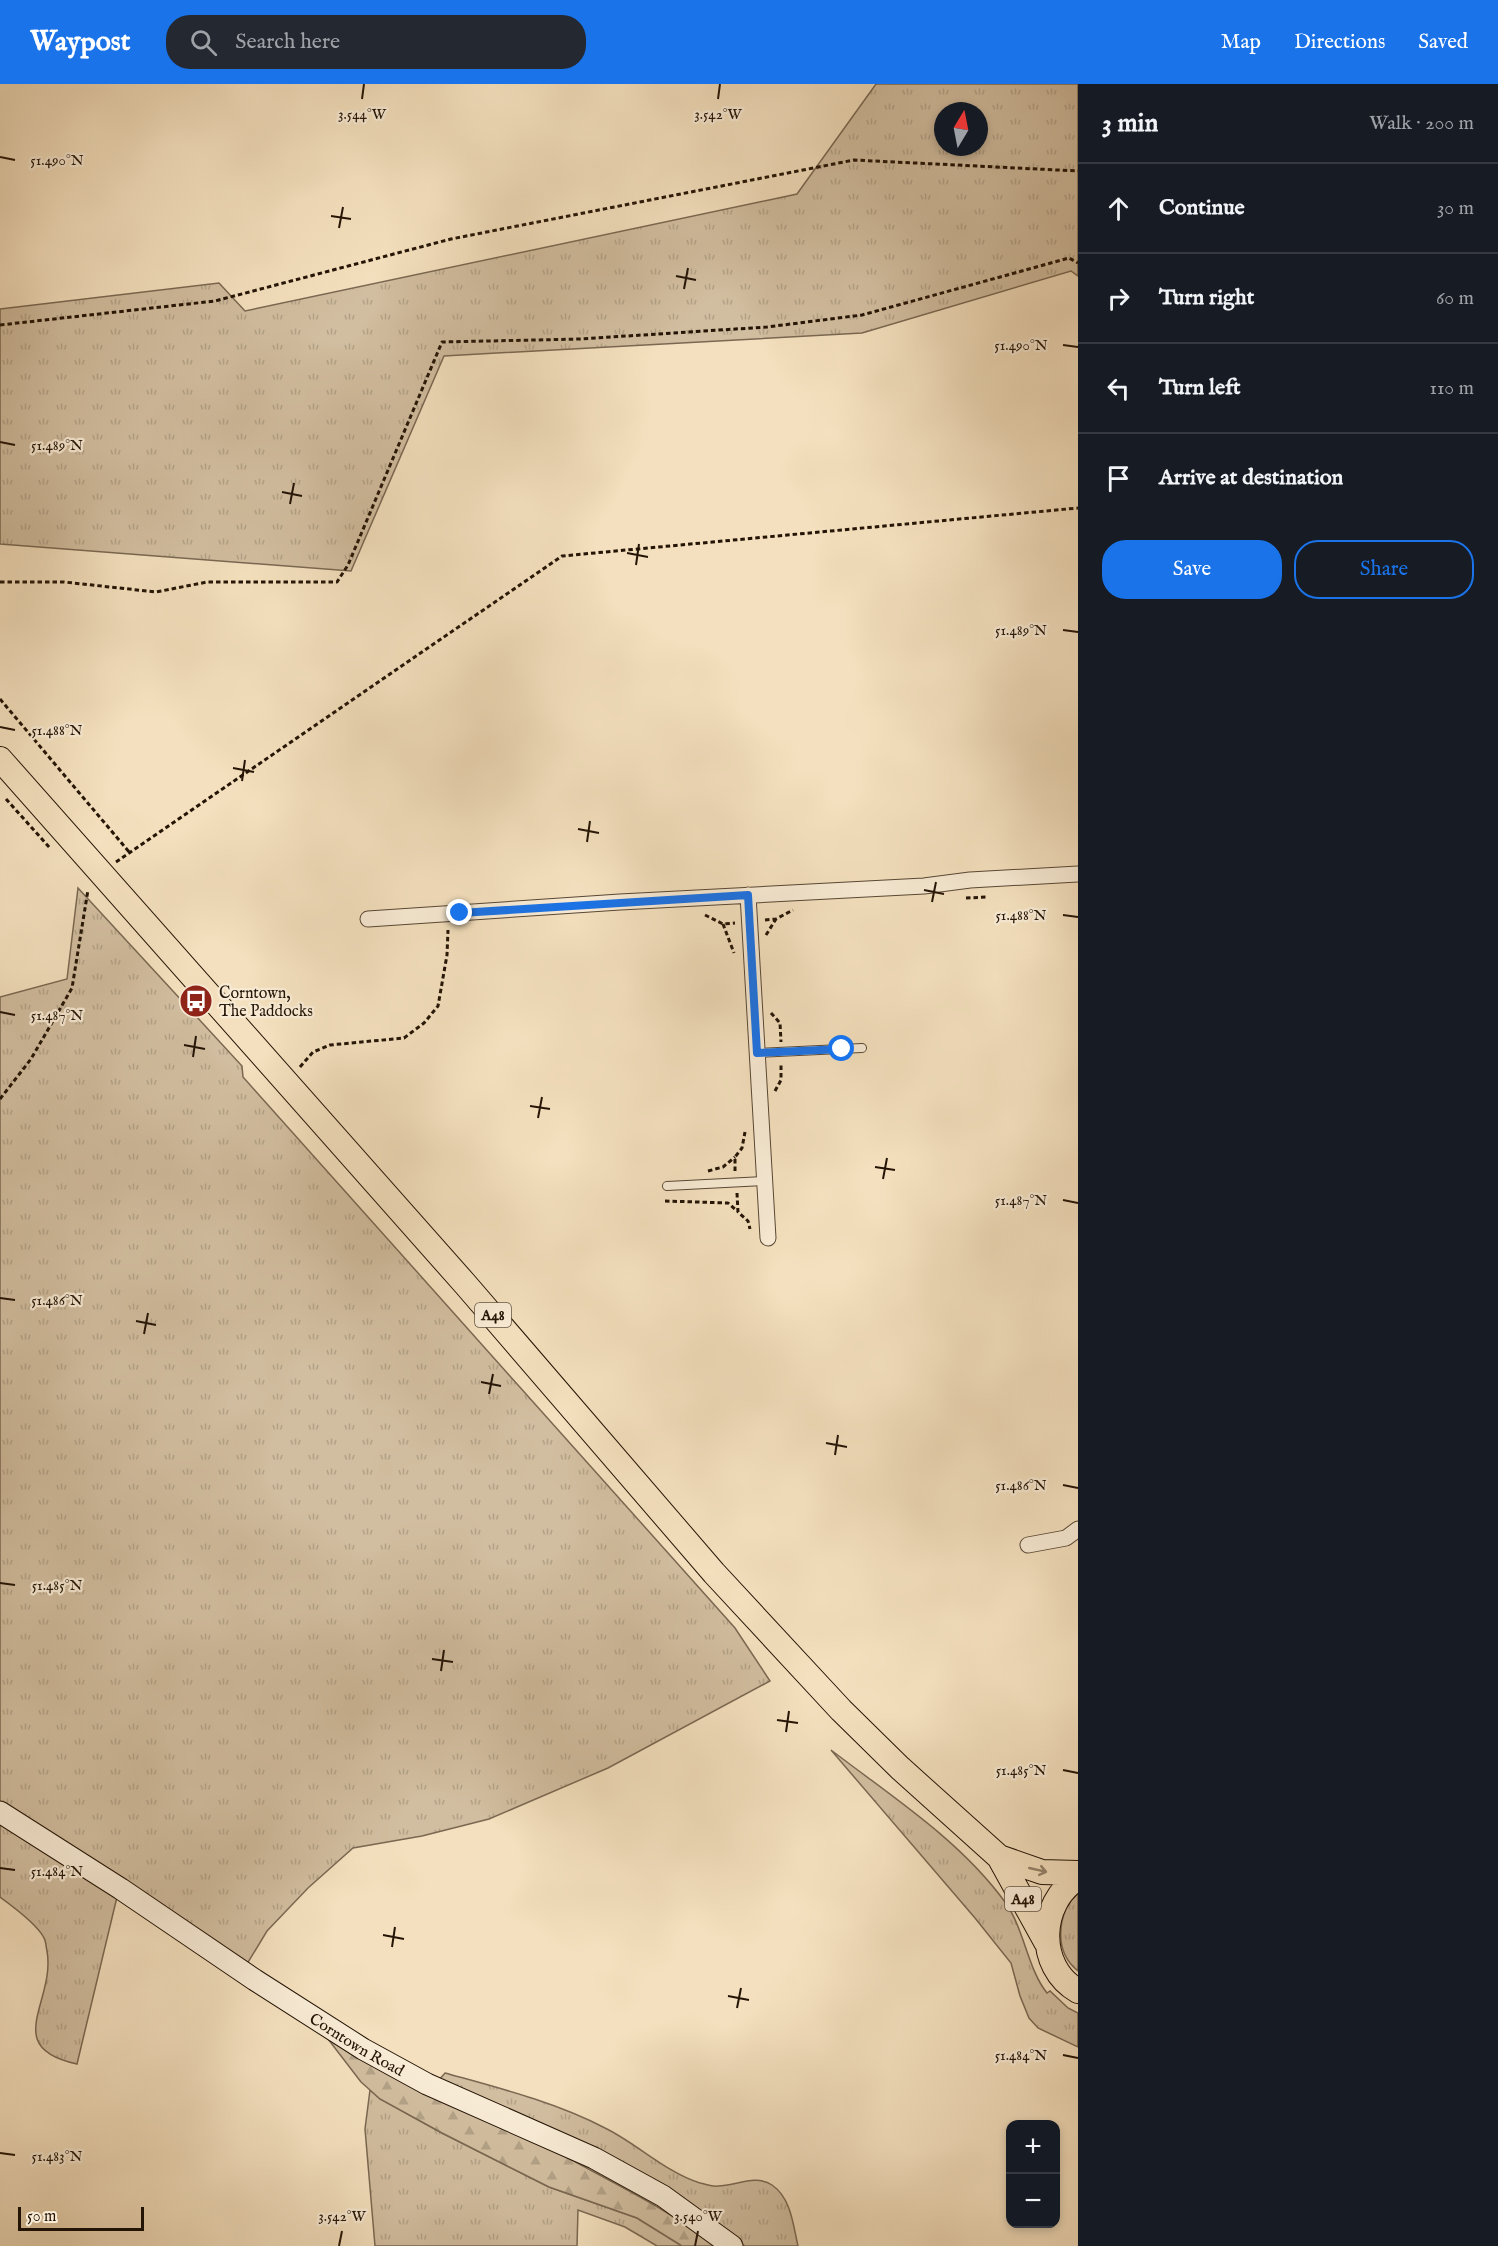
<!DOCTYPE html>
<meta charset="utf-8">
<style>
body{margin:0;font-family:"IM FELL English",serif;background:#242831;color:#f1f3f6}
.controls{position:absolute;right:18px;bottom:18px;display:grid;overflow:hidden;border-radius:12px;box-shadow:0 3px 9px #0003}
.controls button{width:54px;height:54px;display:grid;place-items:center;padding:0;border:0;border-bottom:2px solid #363941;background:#171b24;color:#f1f3f6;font:30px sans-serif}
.compass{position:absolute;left:934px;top:18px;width:54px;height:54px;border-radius:50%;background:#171b24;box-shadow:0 3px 9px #0003;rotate:10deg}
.scale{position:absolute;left:18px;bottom:15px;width:126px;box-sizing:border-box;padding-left:6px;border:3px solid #241406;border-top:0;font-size:16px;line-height:21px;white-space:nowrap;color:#241406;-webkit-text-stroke:4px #f8ebd5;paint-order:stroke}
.stop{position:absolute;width:18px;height:18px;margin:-14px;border:4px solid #1a73e8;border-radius:50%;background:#fff}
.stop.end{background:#1a73e8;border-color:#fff;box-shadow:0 2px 6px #0008}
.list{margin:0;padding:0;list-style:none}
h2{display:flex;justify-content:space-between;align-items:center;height:78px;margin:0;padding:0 24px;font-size:26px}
h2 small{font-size:20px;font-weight:400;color:#9ea1a6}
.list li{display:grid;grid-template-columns:39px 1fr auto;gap:18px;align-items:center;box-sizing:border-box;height:90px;padding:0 24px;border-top:2px solid #363941}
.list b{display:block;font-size:22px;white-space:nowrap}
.list em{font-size:20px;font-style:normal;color:#9ea1a6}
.actions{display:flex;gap:12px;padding:18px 24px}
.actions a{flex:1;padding:14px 0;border:2px solid #1a73e8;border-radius:24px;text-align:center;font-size:21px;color:#1a73e8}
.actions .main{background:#1a73e8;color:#fff}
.icon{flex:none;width:33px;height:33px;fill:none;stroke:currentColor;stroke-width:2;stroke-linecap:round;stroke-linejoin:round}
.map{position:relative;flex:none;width:1078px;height:2162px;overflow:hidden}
header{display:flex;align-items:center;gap:36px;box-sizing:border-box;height:84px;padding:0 30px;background:#1a73e8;color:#fff}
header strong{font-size:28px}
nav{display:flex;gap:33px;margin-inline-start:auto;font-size:21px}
.search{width:420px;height:54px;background:#242831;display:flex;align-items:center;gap:15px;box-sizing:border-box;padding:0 21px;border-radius:24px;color:#9ea1a6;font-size:22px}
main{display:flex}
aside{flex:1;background:#171b24}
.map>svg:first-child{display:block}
.grass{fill:url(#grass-tufts);stroke:#7a6852;stroke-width:1.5;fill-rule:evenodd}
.forest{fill:url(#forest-firs);stroke:#7a6852;stroke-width:1.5}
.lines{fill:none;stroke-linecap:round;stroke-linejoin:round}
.service-casing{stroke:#584734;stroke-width:10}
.minor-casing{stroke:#584734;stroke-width:17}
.secondary-casing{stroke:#241406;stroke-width:23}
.primary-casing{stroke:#241406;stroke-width:26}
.path{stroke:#241406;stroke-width:3;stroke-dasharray:4.5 3;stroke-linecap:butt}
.service{stroke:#f8ebd5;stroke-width:8}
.minor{stroke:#f8ebd5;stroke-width:15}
.secondary{stroke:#f8ebd5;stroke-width:21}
.primary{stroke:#f4e0be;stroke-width:24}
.oneway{stroke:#96846b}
.route{stroke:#1a73e8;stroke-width:8}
.ticks{fill:none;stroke:#241406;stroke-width:2}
.labels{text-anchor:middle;stroke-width:4.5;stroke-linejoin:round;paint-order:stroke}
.shield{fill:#f8ebd5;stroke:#645444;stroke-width:1.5}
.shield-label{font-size:15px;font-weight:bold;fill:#241406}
.poi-label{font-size:16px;fill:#241406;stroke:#f8ebd5;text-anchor:start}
.street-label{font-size:16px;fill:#241406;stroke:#f8ebd5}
.ticks-label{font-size:15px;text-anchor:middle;fill:#241406;stroke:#f8ebd5;stroke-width:4.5;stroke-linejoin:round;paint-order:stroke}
</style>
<header>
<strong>Waypost</strong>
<div class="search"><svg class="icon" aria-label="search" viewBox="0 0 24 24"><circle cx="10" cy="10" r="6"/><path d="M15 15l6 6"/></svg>Search here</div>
<nav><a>Map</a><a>Directions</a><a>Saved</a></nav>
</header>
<main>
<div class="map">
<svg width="1078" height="2162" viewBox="0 0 1078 2162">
<defs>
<pattern id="grass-tufts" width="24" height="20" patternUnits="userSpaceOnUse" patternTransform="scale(1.5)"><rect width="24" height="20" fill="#d1bd9f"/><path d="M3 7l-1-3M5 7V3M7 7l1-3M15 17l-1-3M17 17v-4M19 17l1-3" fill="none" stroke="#b3a287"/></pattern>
<pattern id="forest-firs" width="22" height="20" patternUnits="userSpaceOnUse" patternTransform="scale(1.5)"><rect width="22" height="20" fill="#d1bd9f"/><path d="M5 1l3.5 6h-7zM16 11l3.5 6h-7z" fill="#b3a287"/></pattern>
</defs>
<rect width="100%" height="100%" fill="#f4e0be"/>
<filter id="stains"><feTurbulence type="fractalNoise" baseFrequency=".00333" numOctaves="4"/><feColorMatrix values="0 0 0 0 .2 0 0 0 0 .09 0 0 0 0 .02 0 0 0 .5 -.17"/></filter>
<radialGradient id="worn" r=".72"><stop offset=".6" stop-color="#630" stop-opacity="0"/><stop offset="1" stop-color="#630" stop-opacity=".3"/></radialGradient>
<path class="grass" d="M876,0H1078V192L1071,187L862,249L444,272L351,487L0,460V225L219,199L245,227L797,110ZM943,27H979V63H943Z
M78,804L242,982L243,993L735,1544L770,1597L608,1684L489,1735L422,1752L353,1764L308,1804L267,1847L247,1880L0,1719V913L67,895Z
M831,1666C891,1712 960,1756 1005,1818C1024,1844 1028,1886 1047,1909L1050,1907L1068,1924L1078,1929V1963L1038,1944L1029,1934L1020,1912L1011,1879L975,1834Z
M0,1740L117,1813L77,1980C0,1963 56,1918 47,1867C46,1863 46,1857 44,1854C38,1841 11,1821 0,1813Z
M1078,1807V1887C1052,1866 1058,1829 1078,1807Z
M445,1989C499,2004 555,2018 605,2044C636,2059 667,2089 700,2099C706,2100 712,2103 718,2102C735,2102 756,2090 772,2101C791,2114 793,2140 798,2162H745L668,2107L438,1997Z
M370,2006L380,2015L442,2049L549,2103L637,2134L682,2162H657L625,2143L578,2126L577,2162H375L365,2045Z"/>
<path class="forest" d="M328,1955C417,1999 507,2040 594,2088C635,2110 678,2132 714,2162H682L637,2134L549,2103L442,2049L380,2015L361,1998Z"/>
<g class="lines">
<g class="service-casing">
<path id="service" d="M757,969L862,964
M667,1102L764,1097"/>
</g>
<g class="minor-casing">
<path id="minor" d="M748,811L768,1154
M368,835L620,818L924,802L970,796L1078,790
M1028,1461L1066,1454L1078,1445"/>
</g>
<g class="secondary-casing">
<g id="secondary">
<path id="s1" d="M0,1728L121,1805L255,1896L363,1965L427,2000L594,2074L663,2112L732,2162"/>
</g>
</g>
<g class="primary-casing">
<path id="primary" d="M0,675L466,1201L714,1489L841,1626L900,1684L999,1773L1042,1788L1078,1789
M999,1773L1046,1858
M1078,1794C1038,1819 1036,1883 1078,1907"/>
</g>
<path class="path" d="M0,241L215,217L451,155L854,76L1078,87
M0,498H64L156,508L207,498H337L348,481L442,258L580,255L767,243L862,231L1069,174L1078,179
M0,615L130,769
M6,715L50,764
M116,778L562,472L1078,424
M966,814L987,813
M705,831L723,840L735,839
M765,836L776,835L793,826
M723,840L734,869
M766,851L776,835
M771,929L780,939L781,958
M300,983L313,968L330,961L404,954L424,939L438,922L447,871L448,846
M775,1007L781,996V979
M0,1015L31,975L72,904L88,806
M708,1087L723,1083L735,1073
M735,1087V1073L742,1064L745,1048
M737,1109L738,1128L748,1137L750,1145
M665,1117L728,1119L737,1127"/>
<use href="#service" class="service"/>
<use href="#minor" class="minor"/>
<use href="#secondary" class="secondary"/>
<use href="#primary" class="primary"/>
</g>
<defs><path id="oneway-shaft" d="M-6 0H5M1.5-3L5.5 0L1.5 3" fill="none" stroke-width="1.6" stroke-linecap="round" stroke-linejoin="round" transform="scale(1.5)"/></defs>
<use class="oneway" href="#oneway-shaft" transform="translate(1038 1786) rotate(13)"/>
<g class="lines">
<path class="route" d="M460,829L748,811L757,969L842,965"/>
</g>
<path class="ticks" d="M362,15L364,0M718,15L720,0M0,73L15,76M331,132L351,135M339,144L343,123M676,192L696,196M684,205L688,184M1063,261L1078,263M0,358L15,361M282,408L302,412M290,420L294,399M627,469L648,473M636,481L639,460M1063,546L1078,548M0,643L15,646M233,684L254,688M242,697L245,676M578,745L599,749M587,758L590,737M924,806L944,810M932,818L936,798M1063,831L1078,833M0,928L15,931M184,961L205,965M193,973L196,952M530,1022L550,1025M538,1034L542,1013M875,1083L895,1086M883,1095L887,1074M1063,1116L1078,1119M0,1214L15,1216M136,1237L156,1241M144,1250L148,1229M481,1298L501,1302M489,1310L493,1290M826,1359L847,1363M835,1371L838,1351M1063,1401L1078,1404M0,1499L15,1501M432,1575L453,1578M441,1587L444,1566M777,1636L798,1639M786,1648L789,1627M1063,1686L1078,1689M0,1784L15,1786M383,1851L404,1855M392,1863L395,1843M728,1912L749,1916M737,1924L741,1904M1063,1971L1078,1974M0,2069L15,2071M339,2162L342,2147M695,2162L698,2147"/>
<defs>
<g id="bus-disc" transform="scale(1.725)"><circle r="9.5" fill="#8f2418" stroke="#f8ebd5"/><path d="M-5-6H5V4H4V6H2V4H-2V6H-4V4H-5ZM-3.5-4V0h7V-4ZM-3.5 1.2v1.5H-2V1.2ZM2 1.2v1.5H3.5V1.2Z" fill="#fff"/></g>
</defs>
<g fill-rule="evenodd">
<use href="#bus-disc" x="196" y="917"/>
</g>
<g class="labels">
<g class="shield">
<rect x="475" y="1219" width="36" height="24" rx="4.5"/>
<rect x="1005" y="1803" width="36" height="24" rx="4.5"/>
</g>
<g class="shield-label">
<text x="493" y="1236">A48</text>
<text x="1023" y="1820">A48</text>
</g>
<g class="poi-label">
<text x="219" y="914">Corntown,<tspan x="219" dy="18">The Paddocks</tspan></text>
</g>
<g class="street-label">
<text dy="6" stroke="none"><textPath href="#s1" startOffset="426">Corntown Road</textPath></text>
</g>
</g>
<g class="ticks-label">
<text x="362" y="35">3.544°W</text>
<text x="718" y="35">3.542°W</text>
<text x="57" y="81">51.490°N</text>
<text x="1021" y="266">51.490°N</text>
<text x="57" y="366">51.489°N</text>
<text x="1021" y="551">51.489°N</text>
<text x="57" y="651">51.488°N</text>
<text x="1021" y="836">51.488°N</text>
<text x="57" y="936">51.487°N</text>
<text x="1021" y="1121">51.487°N</text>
<text x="57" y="1221">51.486°N</text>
<text x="1021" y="1406">51.486°N</text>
<text x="57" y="1506">51.485°N</text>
<text x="1021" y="1691">51.485°N</text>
<text x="57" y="1792">51.484°N</text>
<text x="1021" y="1976">51.484°N</text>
<text x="57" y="2077">51.483°N</text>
<text x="342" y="2137">3.542°W</text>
<text x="698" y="2137">3.540°W</text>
</g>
<rect width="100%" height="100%" filter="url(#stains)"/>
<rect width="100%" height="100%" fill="url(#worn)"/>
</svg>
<div class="controls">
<button>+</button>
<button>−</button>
</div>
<svg class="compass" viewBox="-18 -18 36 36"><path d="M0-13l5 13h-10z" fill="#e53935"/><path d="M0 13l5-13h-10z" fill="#9ea1a6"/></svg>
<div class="scale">50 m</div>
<div class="stop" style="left:842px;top:965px"></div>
<div class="stop end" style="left:460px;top:829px"></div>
</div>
<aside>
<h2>3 min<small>Walk · 200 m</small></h2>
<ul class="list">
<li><svg class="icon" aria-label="ahead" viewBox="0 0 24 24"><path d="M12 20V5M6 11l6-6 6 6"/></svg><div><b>Continue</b></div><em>30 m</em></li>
<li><svg class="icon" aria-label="right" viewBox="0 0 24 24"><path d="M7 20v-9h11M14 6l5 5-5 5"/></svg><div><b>Turn right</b></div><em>60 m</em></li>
<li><svg class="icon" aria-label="left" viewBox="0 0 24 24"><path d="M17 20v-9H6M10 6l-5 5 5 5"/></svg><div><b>Turn left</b></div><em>110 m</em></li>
<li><svg class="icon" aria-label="arrive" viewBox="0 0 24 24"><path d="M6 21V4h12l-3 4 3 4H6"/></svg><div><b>Arrive at destination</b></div></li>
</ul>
<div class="actions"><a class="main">Save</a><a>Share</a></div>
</aside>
</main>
